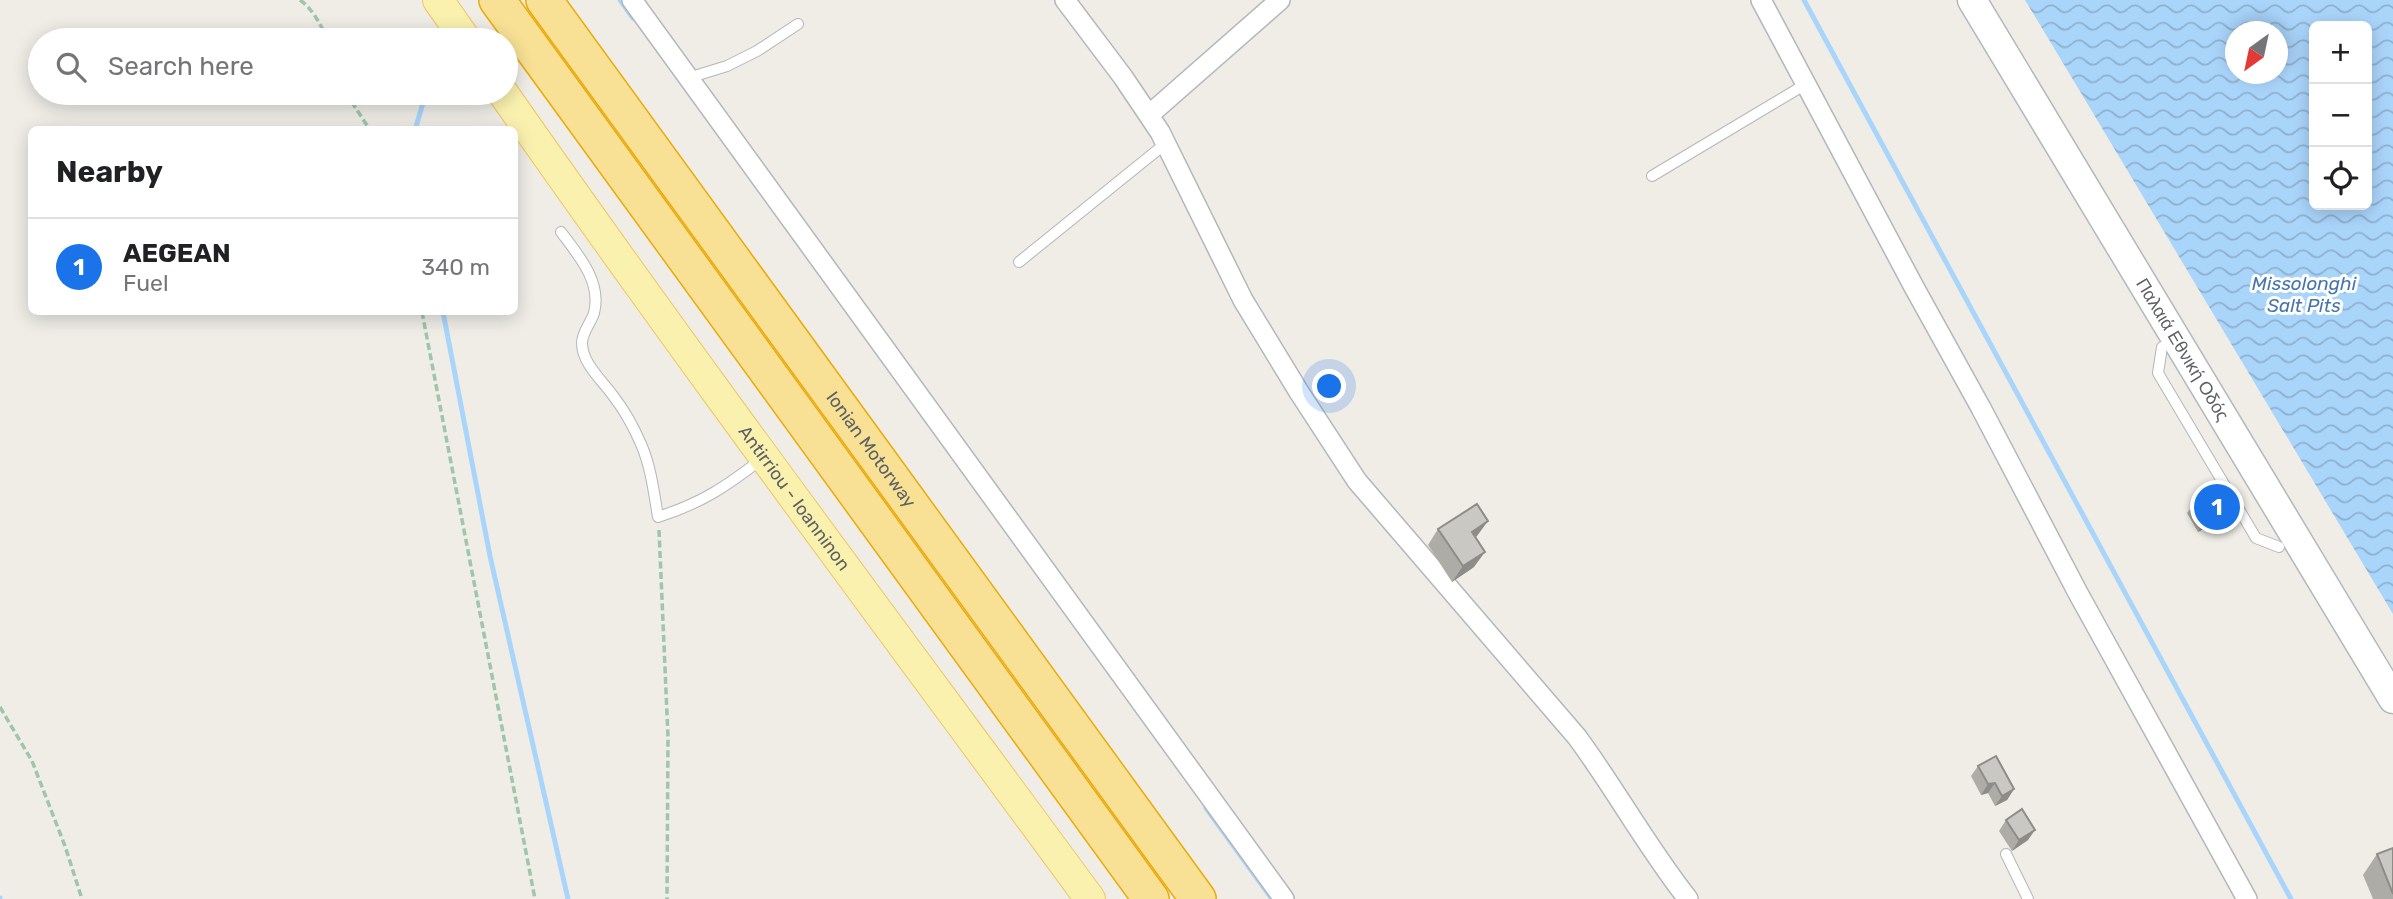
<!DOCTYPE html>
<meta charset="utf-8">
<style>
body{margin:0;font-family:Rubik,sans-serif;background:#f2f2f2;color:#202124}
.controls{position:absolute;right:21px;top:21px;display:grid;overflow:hidden;border-radius:10px;box-shadow:0 4px 18px #0003}
.controls button{width:63px;height:63px;display:grid;place-items:center;padding:0;border:0;border-bottom:2px solid #e0e0e0;background:#fff;color:#202124;font:35px sans-serif}
.compass{position:absolute;left:2225px;top:21px;width:63px;height:63px;border-radius:50%;background:#fff;box-shadow:0 4px 18px #0003;rotate:213deg}
.you{position:absolute;left:1330px;top:387px;width:24px;height:24px;margin:-18px;border:5px solid #fff;border-radius:50%;background:#1a73e8;box-shadow:0 0 0 10px #1a73e833}
.badge{display:grid;place-items:center;width:46px;height:46px;border-radius:50%;background:#1a73e8;color:#fff;font-size:23px;font-weight:700}
.pin{position:absolute;translate:-50% -50%;border:4px solid #fff;box-shadow:0 2px 7px #0006}
.list{margin:0;padding:0;list-style:none}
h2{display:flex;justify-content:space-between;align-items:center;height:91px;margin:0;padding:0 28px;font-size:30px}
h2 small{font-size:23px;font-weight:400;color:#757577}
.list li{display:grid;grid-template-columns:46px 1fr auto;gap:21px;align-items:center;box-sizing:border-box;height:98px;padding:0 28px;border-top:2px solid #e0e0e0}
.list b{display:block;font-size:26px;white-space:nowrap}
.list p{margin:0;font-size:23px;white-space:nowrap;color:#757577}
.list em{font-size:23px;font-style:normal;color:#757577}
.icon{flex:none;width:38px;height:38px;fill:none;stroke:currentColor;stroke-width:2;stroke-linecap:round;stroke-linejoin:round}
.map{position:relative;flex:none;width:2393px;height:899px;overflow:hidden}
.search{position:absolute;background:#fff;box-shadow:0 4px 18px #0003;left:28px;top:28px;width:490px;height:77px;display:flex;align-items:center;gap:18px;box-sizing:border-box;padding:0 24px;border-radius:38px;color:#757577;font-size:26px}
.panel{position:absolute;background:#fff;box-shadow:0 4px 18px #0003;left:28px;top:126px;width:490px;height:189px;border-radius:10px}
.map>svg:first-child{display:block}
.water{fill:url(#water-waves);fill-rule:evenodd}
.lines{fill:none;stroke-linecap:round;stroke-linejoin:round}
.stream{stroke:#aad5fb;stroke-width:5}
.lane-casing{stroke:#b3b6ba;stroke-width:12}
.street-casing{stroke:#b3b6ba;stroke-width:22}
.secondary-casing{stroke:#b4b8bc;stroke-width:31}
.primary-casing{stroke:#ebc863;stroke-width:32}
.highway-casing{stroke:#eaaa0b;stroke-width:38}
.path{stroke:#9dc6aa;stroke-width:3.5;stroke-dasharray:7 3.5;stroke-linecap:butt}
.lane{stroke:#fff;stroke-width:10}
.street{stroke:#fff;stroke-width:19}
.secondary{stroke:#fff;stroke-width:28}
.primary{stroke:#fbf1af;stroke-width:30}
.highway{stroke:#f8e194;stroke-width:35}
.wall{fill:#aeaca7}
.shaded-wall{fill:#8d8c88}
.building{fill:#cac8c2;stroke:#8d8c88;stroke-width:2}
.labels{text-anchor:middle;stroke-width:6;stroke-linejoin:round;paint-order:stroke}
.street-label{font-size:18px;fill:#5d6165;stroke:#fff}
.water-label{font-size:19px;font-style:italic;fill:#4676ad;stroke:#fff}
</style>
<div class="map">
<svg width="2393" height="899" viewBox="0 0 2393 899">
<defs>
<pattern id="water-waves" width="16" height="10" patternUnits="userSpaceOnUse" patternTransform="scale(1.75)"><rect width="16" height="10" fill="#aad5fb"/><path d="M0 5q4-4 8 0t8 0" fill="none" stroke="#8eb0cf"/></pattern>
</defs>
<rect width="100%" height="100%" fill="#efede6"/>
<path class="water" d="M2025,0H2393V614L2072,78ZM2314,26H2367V205H2314ZM2236,32H2278V74H2236Z"/>
<g class="lines">
<path class="stream" d="M620,0L633,18
M1804,0L2291,899
M415,130L426,93
M443,312L490,556L568,899
M1206,808L1272,899
M0,898V899"/>
<g class="lane-casing">
<path id="lane" d="M688,78L727,66L757,51L798,24
M1652,176L1806,84
M561,232C579,256 602,282 594,313C591,323 582,332 582,343C582,364 603,381 614,397C625,411 634,428 641,444C651,467 654,493 658,517C702,503 727,486 763,458
M1019,262L1165,144
M2162,347L2158,373L2256,538L2279,547
M2006,854L2028,899"/>
</g>
<g class="street-casing">
<path id="street" d="M632,0L1284,899
M1065,0L1123,77L1160,132L1243,300L1299,392L1357,481L1577,737C1616,790 1647,847 1688,899
M1761,0L1914,287L1981,408L2078,593L2247,899
M1149,115L1280,0"/>
</g>
<g class="secondary-casing">
<g id="secondary">
<path id="s1" d="M1972,0L2393,699"/>
</g>
</g>
<g class="primary-casing">
<g id="primary">
<path d="M438,0L466,40"/>
<path id="s2" d="M503,93C693,365 893,631 1090,899"/>
</g>
</g>
<g class="highway-casing">
<g id="highway">
<path d="M497,0L1151,899"/>
<path id="s3" d="M544,0L1198,899"/>
</g>
</g>
<path class="path" d="M300,0C314,10 321,26 328,40
M346,93L370,130
M422,312L535,899
M659,530L668,737L667,899
M0,707L32,761L65,846L82,899"/>
<use href="#lane" class="lane"/>
<use href="#street" class="street"/>
<use href="#secondary" class="secondary"/>
<use href="#primary" class="primary"/>
<use href="#highway" class="highway"/>
</g>
<path class="wall" d="M2236,506L2232,512L2198,532L2187,513L2191,508Z
M1438,529L1477,536L1475,537L1474,567L1452,582L1428,545Z
M1978,766L2014,789L2007,800L1995,806L1988,793L1981,795L1971,776Z
M2006,820L2028,840L2012,851L1999,831Z
M2393,848V899H2373L2363,875L2377,854Z"/>
<path class="shaded-wall" d="M2236,506L2232,512L2198,532L2202,526Z
M1488,521L1477,536L1461,547L1472,532Z
M1485,552L1474,567L1452,582L1463,566Z
M1995,783L1988,793L1981,795L1988,784Z
M2014,789L2007,800L1995,806L2002,796Z
M2035,830L2028,840L2012,851L2019,840Z"/>
<path class="building" d="M2225,488L2236,506L2202,526L2191,508Z
M1477,504L1488,521L1472,532L1485,552L1463,566L1438,529Z
M1996,756L2014,789L2002,796L1995,783L1988,784L1978,766Z
M2022,809L2035,830L2019,840L2006,820Z
M2393,848V894L2377,854Z"/>
<g class="labels">
<g class="street-label">
<text dy="6" stroke="none"><textPath href="#s1" startOffset="408">Παλαιά Εθνική Οδός</textPath></text>
<text dy="6" stroke="none"><textPath href="#s3" startOffset="556">Ionian Motorway</textPath></text>
<text dy="6" stroke="none"><textPath href="#s2" startOffset="499">Antirriou - Ioanninon</textPath></text>
</g>
<g class="water-label">
<text x="2304" y="290">Missolonghi<tspan x="2304" dy="22">Salt Pits</tspan></text>
</g>
</g>
</svg>
<div class="controls">
<button>+</button>
<button>−</button>
<button><svg class="icon" aria-label="locate" viewBox="0 0 24 24"><circle cx="12" cy="12" r="6"/><path d="M12 2v4M12 18v4M2 12h4M18 12h4"/></svg></button>
</div>
<svg class="compass" viewBox="-18 -18 36 36"><path d="M0-13l5 13h-10z" fill="#e53935"/><path d="M0 13l5-13h-10z" fill="#757577"/></svg>
<div class="you"></div>
<div class="pin badge" style="left:2217px;top:507px">1</div>
<div class="search"><svg class="icon" aria-label="search" viewBox="0 0 24 24"><circle cx="10" cy="10" r="6"/><path d="M15 15l6 6"/></svg>Search here</div>
<section class="panel">
<h2>Nearby<small></small></h2>
<ul class="list">
<li><span class="badge">1</span><div><b>AEGEAN</b><p>Fuel</p></div><em>340 m</em></li>
</ul>
</section>
</div>
